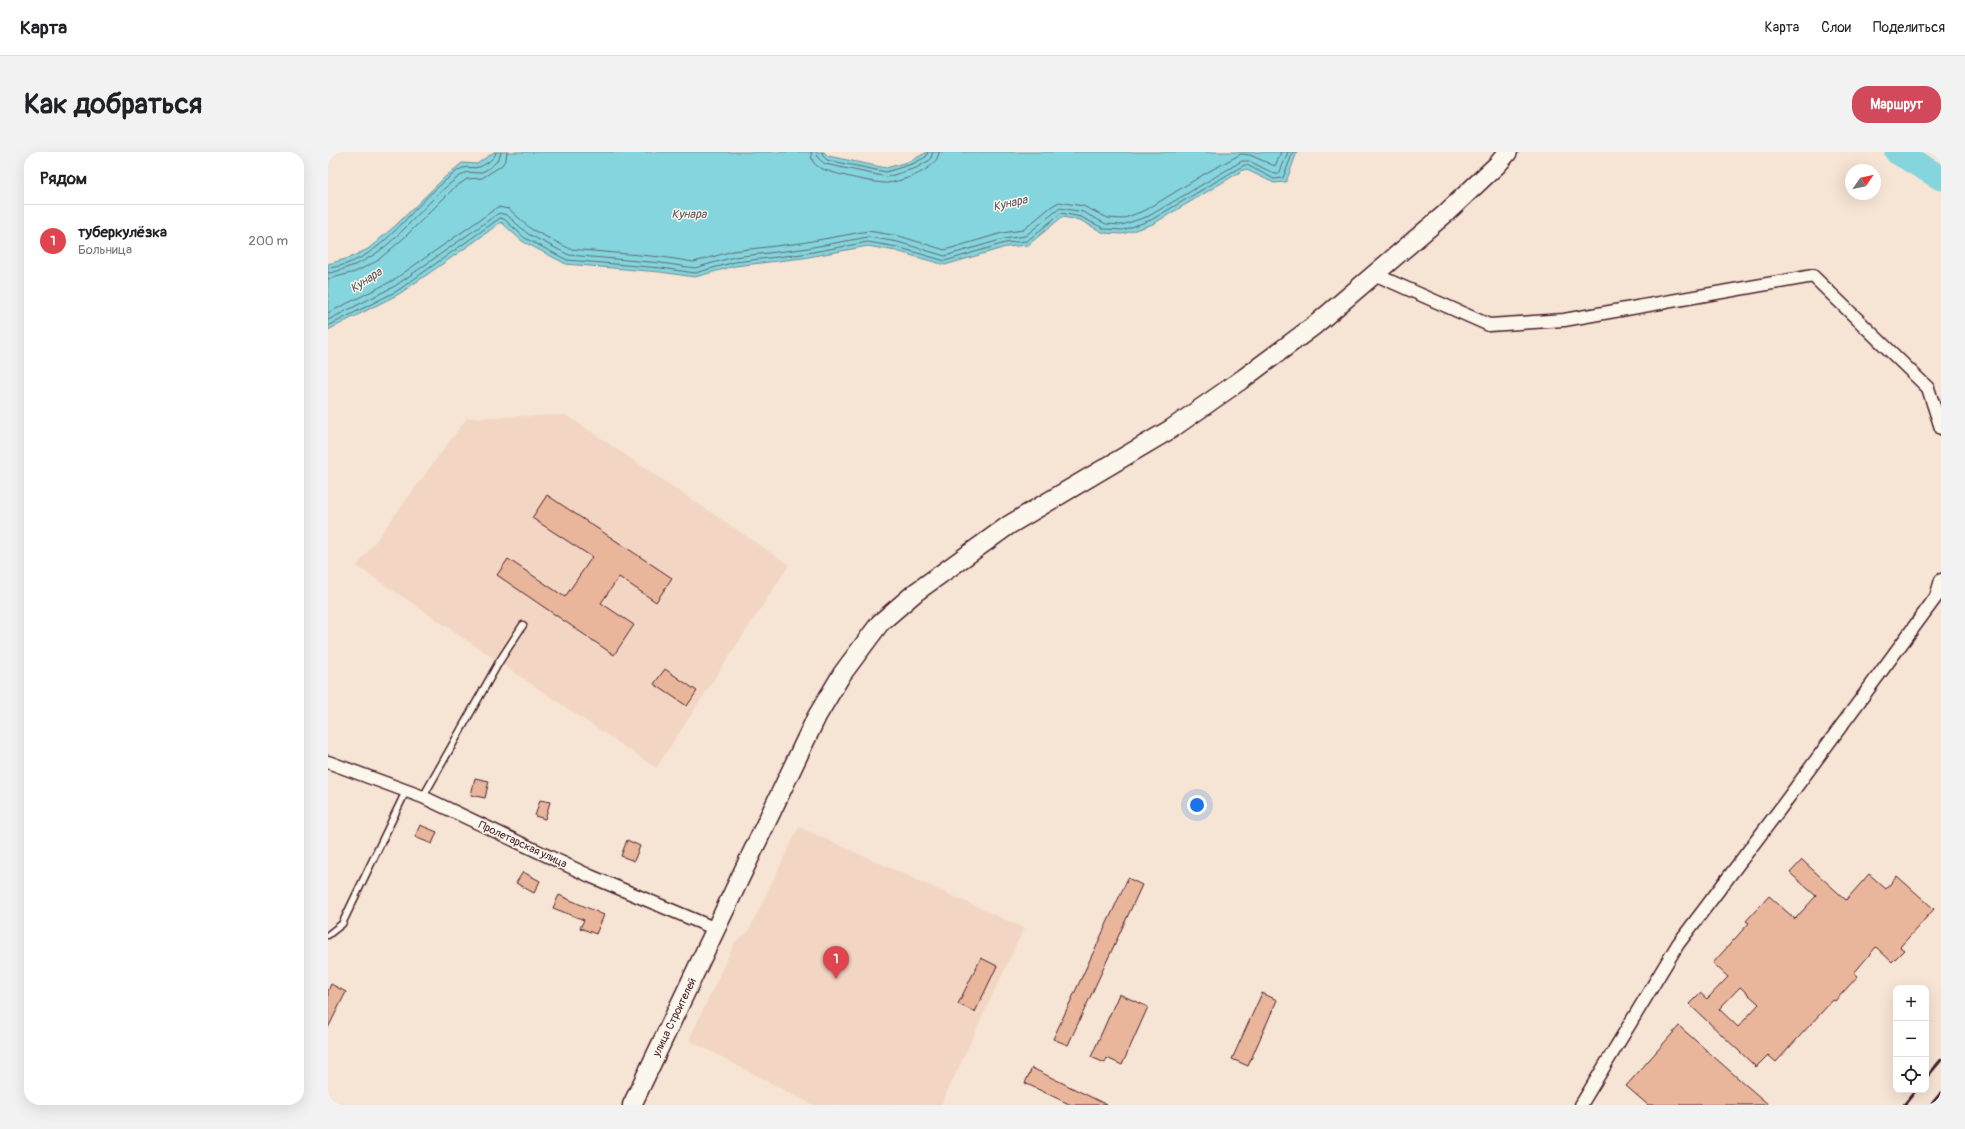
<!DOCTYPE html>
<html lang="ru">
<meta charset="utf-8">
<style>
body{margin:0;font-family:Pangolin,sans-serif;background:#f2f2f2;color:#202124}
.controls{position:absolute;right:12px;bottom:12px;display:grid;overflow:hidden;border-radius:8px;box-shadow:0 4px 16px #0002}
.controls button{width:36px;height:36px;display:grid;place-items:center;padding:0;border:0;border-bottom:1px solid #e0e0e0;background:#fff;color:#202124;font:20px sans-serif}
.compass{position:absolute;left:1517px;top:12px;width:36px;height:36px;border-radius:50%;background:#fff;box-shadow:0 4px 16px #0002;rotate:56deg}
.you{position:absolute;left:869px;top:653px;width:14px;height:14px;margin:-10px;border:3px solid #fff;border-radius:50%;background:#1a73e8;box-shadow:0 0 0 6px #1a73e833}
.badge{display:grid;place-items:center;width:26px;height:26px;border-radius:50%;background:#d1495b;color:#fff;font-size:13px;font-weight:700}
.pin{position:absolute;translate:-50% -33px;filter:drop-shadow(0 1px 2px #0008)}
.pin::after{content:'';position:absolute;top:21px;width:14px;height:12px;background:inherit;clip-path:polygon(0 0,100% 0,50% 100%)}
.list{margin:0;padding:0;list-style:none}
h2{display:flex;justify-content:space-between;align-items:center;height:52px;margin:0;padding:0 16px;font-size:17px}
h2 small{font-size:13px;font-weight:400;color:#757577}
.list li{display:grid;grid-template-columns:26px 1fr auto;gap:12px;align-items:center;box-sizing:border-box;height:72px;padding:0 16px;border-top:1px solid #e0e0e0}
.list b{display:block;font-size:15px;white-space:nowrap}
.list p{margin:0;font-size:13px;white-space:nowrap;color:#757577}
.list em{font-size:13px;font-style:normal;color:#757577}
.icon{flex:none;width:22px;height:22px;fill:none;stroke:currentColor;stroke-width:2;stroke-linecap:round;stroke-linejoin:round}
.map{position:relative;flex:none;width:1613px;height:953px;overflow:hidden;border-radius:16px}
header{display:flex;align-items:center;gap:24px;box-sizing:border-box;height:56px;padding:0 20px;background:#fff;border-bottom:1px solid #e0e0e0}
header strong{font-size:19px}
nav{display:flex;gap:22px;margin-inline-start:auto;font-size:14px}
.intro{display:flex;align-items:center;justify-content:space-between;box-sizing:border-box;height:96px;padding:0 24px}
h1{margin:0;font-size:28px}
.button{padding:10px 18px;border-radius:16px;background:#d1495b;color:#fff;font-size:14px;font-weight:700}
main{display:flex;gap:24px;padding:0 24px}
aside{flex:1;background:#fff;border-radius:16px;box-shadow:0 4px 16px #0002}
.map>svg:first-child{display:block}
.built{fill:#f2d6c3}
.water{fill:#84d5dd;stroke:#6d8c96}
.lines{fill:none;stroke-linecap:round;stroke-linejoin:round}
.shore{stroke:#616872;stroke-width:1}
.river{stroke:#84d5dd;stroke-width:25}
.building{fill:#e9b69c;stroke:#4a1f2b;fill-rule:evenodd}
.lane-casing{stroke:#4a1f2b;stroke-width:9}
.street-casing{stroke:#4a1f2b;stroke-width:15}
.secondary-casing{stroke:#4a1f2b;stroke-width:21}
.lane{stroke:#fbf7ec;stroke-width:6}
.street{stroke:#fbf7ec;stroke-width:12}
.secondary{stroke:#fbf7ec;stroke-width:18}
.rail{stroke:#4a1f2b;stroke-width:3}
.labels{text-anchor:middle;stroke-width:3;stroke-linejoin:round;paint-order:stroke}
.street-label{font-size:11px;fill:#4a1f2b;stroke:#fbf7ec}
.water-label{font-size:12px;font-style:italic;fill:#5b5660;stroke:#fbf7ec}
</style>
<header>
<strong>Карта</strong>
<nav><a>Карта</a><a>Слои</a><a>Поделиться</a></nav>
</header>
<div class="intro"><h1>Как добраться</h1><a class="button">Маршрут</a></div>
<main>
<aside>
<h2>Рядом<small></small></h2>
<ul class="list">
<li><span class="badge" style="background:#e0444e">1</span><div><b>туберкулёзка</b><p>Больница</p></div><em>200 m</em></li>
</ul>
</aside>
<div class="map">
<svg width="1613" height="953" viewBox="0 0 1613 953">
<rect width="100%" height="100%" fill="#f6e4d4"/>
<filter id="ink" filterUnits="userSpaceOnUse"><feTurbulence type="fractalNoise" baseFrequency=".025" numOctaves="2"/><feDisplacementMap in="SourceGraphic" scale="8" xChannelSelector="R" yChannelSelector="G"/><feConvolveMatrix kernelMatrix="1 2 1 2 8 2 1 2 1" color-interpolation-filters="sRGB"/></filter>
<g filter="url(#ink)">
<path class="built" d="M238,263L461,413L328,616L29,414L139,266Z
M471,675L696,776L613,953H485L361,888L407,790L420,780Z"/>
<path class="water" d="M166,0H496L500,4L558,16L583,9L599,0H969L958,30L946,31L917,17L825,72L795,82L776,81L752,68L734,65L700,93L678,95L617,113L568,99L540,94L475,106L407,114L367,125L332,120L238,112L194,89L173,70L146,90L71,142L0,178V112L21,106L40,97L67,74L117,25L134,11L149,12Z"/>
<g class="lines">
<path class="shore" d="M483,0C483,7 485,12 491,15C499,21 550,32 559,31C575,29 610,18 611,0
M489,0L490,6L497,12L559,25L588,16L602,8L605,0
M494,0L495,4L499,8L558,20L584,12L598,5L600,0
M0,116C49,111 75,66 109,36C115,31 128,18 135,16C140,14 146,17 151,15C157,13 168,6 168,0
M0,121C6,121 12,118 18,116C68,101 92,50 135,22C139,19 145,21 150,21C158,20 173,9 173,0
M0,127L27,120L49,109L77,85L126,36L139,27L154,26L173,14L178,7L179,0
M0,161L64,129L170,55L181,57L203,77L242,97L334,105L366,110L405,99L473,91L540,79L571,84L617,98L674,81L695,78L724,54L731,50L755,54L780,66L794,67L818,58L878,21L913,2L922,3L947,14L953,0
M0,168L67,134L171,61L179,63L200,82L241,103L333,111L367,116L406,105L474,97L540,85L570,90L617,104L676,87L697,84L732,56L755,60L778,72L794,73L821,64L914,9H921L947,22H951L960,0
M0,174L69,139L172,66L176,67L197,86L239,108L333,116L367,121L407,110L474,102L540,90L569,95L617,109L677,91L699,89L733,61L753,65L777,77L795,78L823,68L916,13H919L946,27L955,26L965,0"/>
<path class="river" d="M1569,0L1613,26"/>
</g>
<path class="building" d="M219,343L344,426L328,450L291,425L273,451L306,473L286,503L169,423L180,407L237,445L264,405L204,366Z
M337,517L369,539L359,554L326,532Z
M147,626L161,629L157,646L143,643Z
M212,648L222,650L217,667L207,664Z
M92,673L109,680L104,692L87,685Z
M299,688L312,694L306,709L293,704Z
M1474,708L1518,748L1541,722L1558,737L1569,724L1606,757L1572,795L1576,798L1564,810L1548,795L1526,821L1530,824L1507,849L1505,848L1448,910L1440,903L1428,915L1361,852L1372,841L1379,847L1400,825L1385,811L1421,771L1418,769L1441,744L1467,767L1488,744L1462,721ZM1412,835L1431,852L1410,875L1391,857Z
M195,720L212,729L206,741L188,731Z
M800,726L814,733L740,893L725,887Z
M231,743L276,763L268,782L252,776L256,768L225,756Z
M653,806L669,814L647,860L630,852Z
M3,832L18,840L0,876V839Z
M934,841L949,848L920,914L904,907Z
M791,842L820,855L794,913L779,906L777,911L763,905Z
M1351,874L1419,934L1441,953H1320L1298,934Z
M704,916L779,953H743L697,931Z"/>
<g class="lines">
<g class="lane-casing">
<path id="lane" d="M95,645L171,510L195,473
M0,783L14,772L78,639"/>
</g>
<g class="street-casing">
<path id="street" d="M1046,122L1161,173L1236,168L1485,124L1600,236L1613,276
M0,610L95,645L262,724L388,777
M1253,953L1350,792L1452,657L1608,445L1613,428"/>
</g>
<g class="secondary-casing">
<path id="secondary" d="M304,953L489,564L514,522L552,471L588,440L681,373L843,277L916,226L987,173L1117,62L1170,12L1180,0"/>
</g>
<use href="#lane" class="lane"/>
<use href="#street" class="street"/>
<use href="#secondary" class="secondary"/>
<path class="rail" d="M1598,926L1613,908
M1576,953L1588,938
M1603,953L1613,941"/>
</g>
</g>
<g class="labels">
<g class="street-label">
<text transform="translate(195 692) rotate(25)" y="4">Пролетарская улица</text>
<text transform="translate(346 865) rotate(-64)" y="4">улица Строителей</text>
</g>
<g class="water-label">
<text transform="translate(682 51) rotate(-13)" y="4">Кунара</text>
<text x="361" y="66">Кунара</text>
<text transform="translate(38 128) rotate(-33)" y="4">Кунара</text>
</g>
</g>
</svg>
<div class="controls">
<button>+</button>
<button>−</button>
<button><svg class="icon" aria-label="locate" viewBox="0 0 24 24"><circle cx="12" cy="12" r="6"/><path d="M12 2v4M12 18v4M2 12h4M18 12h4"/></svg></button>
</div>
<svg class="compass" viewBox="-18 -18 36 36"><path d="M0-13l5 13h-10z" fill="#e53935"/><path d="M0 13l5-13h-10z" fill="#757577"/></svg>
<div class="you"></div>
<div class="pin badge" style="left:508px;top:827px;background:#e0444e">1</div>
</div>
</main>
